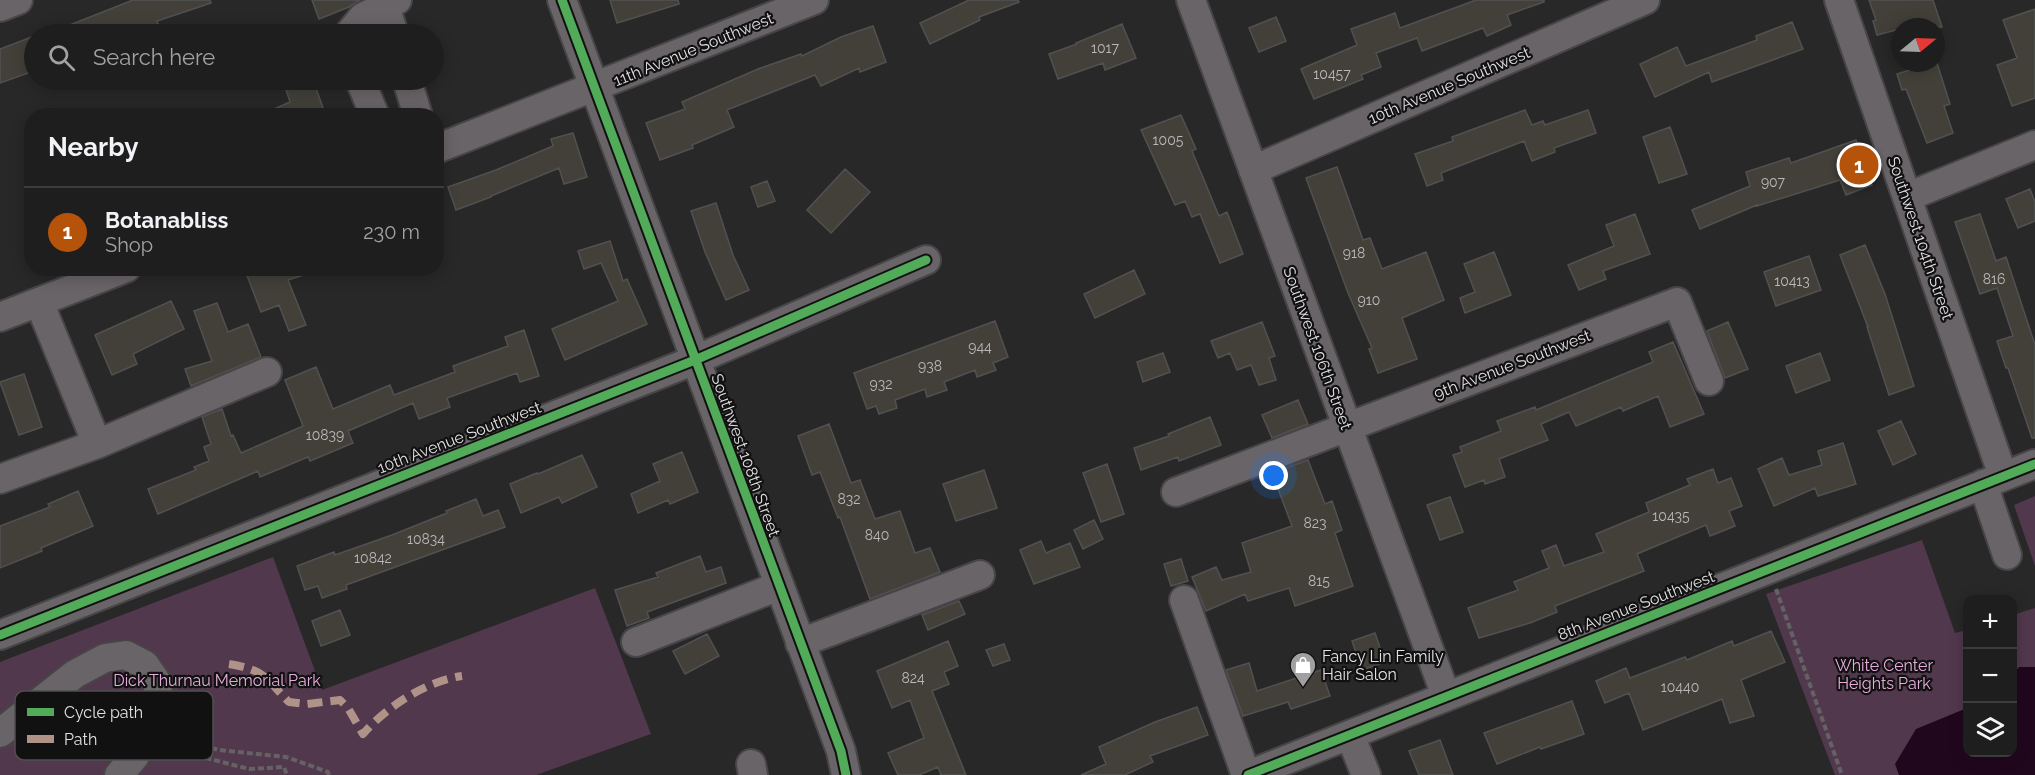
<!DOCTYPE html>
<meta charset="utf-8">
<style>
body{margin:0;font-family:Raleway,sans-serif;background:#2c2b2c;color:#f1f3f6}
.controls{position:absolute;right:18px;bottom:18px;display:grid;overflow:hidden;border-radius:12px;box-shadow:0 3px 15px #0003}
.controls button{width:54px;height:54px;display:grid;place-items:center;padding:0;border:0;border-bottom:2px solid #3c3c3d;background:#1f1e1f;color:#f1f3f6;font:30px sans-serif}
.compass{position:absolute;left:1891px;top:18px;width:54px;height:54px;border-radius:50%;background:#1f1e1f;box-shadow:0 3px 15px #0003;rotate:71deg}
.you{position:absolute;left:1274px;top:476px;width:21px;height:21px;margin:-15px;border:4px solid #fff;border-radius:50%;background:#1a73e8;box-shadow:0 0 0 9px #1a73e833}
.badge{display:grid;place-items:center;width:39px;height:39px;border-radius:50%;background:#b45309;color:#fff;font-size:20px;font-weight:700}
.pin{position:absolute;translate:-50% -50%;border:3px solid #fff;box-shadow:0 2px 6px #0006}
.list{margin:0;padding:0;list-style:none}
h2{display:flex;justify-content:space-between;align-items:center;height:78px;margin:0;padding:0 24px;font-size:26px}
h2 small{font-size:20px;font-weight:400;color:#a1a2a4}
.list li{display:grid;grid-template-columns:39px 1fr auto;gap:18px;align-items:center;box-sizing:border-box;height:90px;padding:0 24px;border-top:2px solid #3c3c3d}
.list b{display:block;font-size:22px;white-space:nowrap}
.list p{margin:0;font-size:20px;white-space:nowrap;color:#a1a2a4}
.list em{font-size:20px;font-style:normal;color:#a1a2a4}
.icon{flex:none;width:33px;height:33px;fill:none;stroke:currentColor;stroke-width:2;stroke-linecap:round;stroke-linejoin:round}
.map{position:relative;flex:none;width:2035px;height:775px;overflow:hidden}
.search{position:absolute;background:#1f1e1f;box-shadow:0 3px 15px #0003;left:24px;top:24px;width:420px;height:66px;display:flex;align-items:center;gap:15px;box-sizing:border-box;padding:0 21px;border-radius:33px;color:#a1a2a4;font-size:22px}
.panel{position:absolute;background:#1f1e1f;box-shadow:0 3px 15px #0003;left:24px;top:108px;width:420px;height:168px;border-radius:24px}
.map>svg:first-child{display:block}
.green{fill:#52384d}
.water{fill:#21071e}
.building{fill:#424039;stroke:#525151;stroke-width:1.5}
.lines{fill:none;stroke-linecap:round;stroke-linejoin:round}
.minor-casing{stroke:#474547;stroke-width:32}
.path{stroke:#646264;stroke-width:4;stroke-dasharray:6 3;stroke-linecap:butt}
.minor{stroke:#696468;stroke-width:28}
.quiet{stroke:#af9288;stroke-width:8;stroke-dasharray:15 8;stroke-linecap:butt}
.cycleway-casing{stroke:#121112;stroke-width:13}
.cycleway{stroke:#51ab58;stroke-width:9}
.labels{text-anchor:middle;stroke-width:4.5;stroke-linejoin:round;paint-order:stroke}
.number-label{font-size:14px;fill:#bab8b8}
.street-label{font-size:16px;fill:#e2e0e2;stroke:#121112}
.poi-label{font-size:16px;fill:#e2e0e2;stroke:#121112;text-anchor:start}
.park-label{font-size:16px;fill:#e7acdd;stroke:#121112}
.key{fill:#121112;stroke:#504f50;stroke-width:1.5}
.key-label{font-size:16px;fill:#e2e0e2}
</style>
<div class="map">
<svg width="2035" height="775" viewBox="0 0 2035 775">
<rect width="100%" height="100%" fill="#292829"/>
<path class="green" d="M2035,496V566L2014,505Z
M1922,540L1955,633L1967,630L1968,752H2012L2013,615L2035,608V775H1835L1766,594Z
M273,557L322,690L595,588L651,734L536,775H0V662Z"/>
<path class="water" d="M2019,667H2035V775H1899L1895,764L1916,729L1967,708L1968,752H2012L2013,675Z"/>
<path class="building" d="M133,0H210L211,3L157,21L162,34H47Z
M312,0H360L349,7L319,19Z
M610,0H678L679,4L617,23Z
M969,0H1018L1019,2L979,17L980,20L930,44L920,23Z
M1476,0H1544V2L1507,15L1511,25L1487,36L1483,28L1422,51L1417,38L1376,53L1381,67L1361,75L1363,79L1314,99L1301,69L1357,45L1351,29L1395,13L1400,28Z
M1869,0H1933L1942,27H1900V29L1877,35L1873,21L1876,20Z
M2035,9V98L2012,106L1997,65L2017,58L2003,20Z
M1276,17L1286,41L1259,52L1249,28Z
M1792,22L1803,49L1712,82L1709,72L1655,97L1640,64L1677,47L1686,66L1757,40L1756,36Z
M1122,24L1136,58L1105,70L1103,63L1058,79L1049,54L1077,44L1076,43Z
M873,26L886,62L860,72L859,68L821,86L815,75L727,110L734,127L692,145L693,148L660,160L646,123L685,109L682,102L758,69L801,54L802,56L841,37Z
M34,36V71L0,83V49Z
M1908,63H1937L1950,104L1944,106L1953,133L1927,143L1906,89L1902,90L1897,74L1910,70Z
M283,80H313L326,116H258L290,102Z
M1525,110L1532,125L1543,121L1545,125L1588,110L1596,133L1554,148L1555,152L1532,161L1524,141L1441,173L1443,180L1427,186L1415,154L1453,141L1452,137Z
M1181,115L1196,149L1192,151L1219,216L1227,212L1243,254L1220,263L1200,214L1192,217L1185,201L1175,205L1141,130Z
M1670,127L1687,174L1659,183L1643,137Z
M573,133L587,177L564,184L559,168L491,196V197L456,210L448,187L496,170L553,146L551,139Z
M1856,140L1872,185L1846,195L1840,180L1757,206V205L1700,229L1692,210L1750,186L1746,172L1789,158L1791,163Z
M1337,167L1363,240L1370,238L1382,269L1426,252L1444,300L1402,318L1417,359L1378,373L1369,349L1372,348L1348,293L1306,178Z
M845,169L870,192L831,233L807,210Z
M767,181L775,201L758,207L751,187Z
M2030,189L2035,202V221L2018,228L2006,199Z
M716,203L733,255L749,290L726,300L705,252L691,211Z
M1635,214L1650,254L1603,271L1606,279L1579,290L1568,265L1614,246L1606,225Z
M1980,214L1996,261L2006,257L2035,345V438H2032L2008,368H2006L1997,341L2013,336L1997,288L1980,294L1955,222Z
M610,241L623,281L627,279L647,324L565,360L552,329L618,301L601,263L584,269L578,251Z
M1865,245L1885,294L1914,386L1889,395L1867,327H1868L1840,255Z
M1494,252L1511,295L1465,313L1460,298L1475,292L1464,264Z
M1809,256L1821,290L1776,306L1764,272Z
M257,268H315L316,271L288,280L306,325L289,331L279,305L261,312L246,273Z
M1134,270L1145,294L1095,318L1084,294Z
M171,301L184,329L133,354L137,364L112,375L95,335Z
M217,303L228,332L248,324L261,357L191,386L185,369L212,361L194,311Z
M995,321L1008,357L993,363L996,370L977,377L975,370L944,382L947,390L927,397L925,389L895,400L897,408L879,414L876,406L867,409L854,373Z
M1262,322L1275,356L1269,358L1276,380L1259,385L1251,365L1237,370L1230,353L1218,358L1211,341Z
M1728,322L1748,369L1725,378L1707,331Z
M524,330L539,376L520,382L517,373L447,398L450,407L419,419L413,403L348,431L353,443L310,461L308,457L260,477L258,471L158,514L148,489L196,470L194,467L209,461L204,447L211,444L202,417L222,409L231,436L233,435L241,453L303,426L285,380L316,367L333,409L390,385L394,395L455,372L453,366L508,346L505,337Z
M1673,342L1704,414L1670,427L1658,396L1623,411L1621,407L1576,426L1569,412L1541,424L1548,440L1499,459L1505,477L1485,484L1484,480L1465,487L1453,455L1462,452L1460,447L1501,431L1497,421L1535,407L1536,410L1653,362L1649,352Z
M1163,353L1170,372L1143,382L1137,362Z
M1820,353L1830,380L1796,393L1786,366Z
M24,374L42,427L19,435L0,382Z
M1298,400L1308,424L1272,438L1262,415Z
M1210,417L1221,445L1179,461L1178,457L1141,470L1134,448L1169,436L1168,434Z
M1901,421L1916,454L1893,465L1878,431Z
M829,424L851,483L860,480L875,519L900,511L915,553L930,548L940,572L870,599L840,517L838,518L820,472L812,475L798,436Z
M1843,443L1856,484L1818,496L1815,488L1774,506L1758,469L1782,458L1789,475L1822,465L1818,451Z
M682,452L698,492L670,504L668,500L638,513L631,494L660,481L653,464Z
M582,455L597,487L562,503L559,497L521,513L510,484L537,473L538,474Z
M1308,460L1325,504L1332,501L1342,530L1335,533L1353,586L1295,606L1289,588L1248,601L1245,594L1206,611L1192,577L1216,567L1222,580L1251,572L1242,543L1292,526L1272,473Z
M1107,464L1124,514L1101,522L1083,473Z
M1713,469L1718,483L1731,478L1742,506L1729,511L1735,526L1710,536L1706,525L1637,554L1644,571L1555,606L1557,612L1530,623L1479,638L1468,608L1518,590L1514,582L1549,568L1542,551L1556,545L1564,566L1604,552L1596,534L1649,512L1646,503L1690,485L1687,479Z
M984,470L997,508L956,521L943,484Z
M78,491L93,526L41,548L42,551L0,568V526L50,507L48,504Z
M1450,497L1463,532L1440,540L1427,505Z
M476,499L483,516L498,510L505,527L346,585L347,589L322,598L318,586L305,590L297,566L334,552L335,555L392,535L447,513L446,511Z
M1094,520L1103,539L1083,549L1074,530Z
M1041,541L1046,553L1070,543L1080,567L1034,584L1020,550Z
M700,556L706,572L721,567L726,583L647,612L649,618L627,626L615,590L658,577L656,573Z
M1181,559L1188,581L1171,586L1164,564Z
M959,601L965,614L928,630L922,615Z
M340,610L350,635L321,646L312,621Z
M1771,631L1785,662L1741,680L1754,716L1730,723L1722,699L1643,730L1629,693L1605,703L1596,681L1626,668L1630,678L1685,657L1687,660L1732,641L1734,646Z
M1375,633L1385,662L1362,670L1352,641Z
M707,634L719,656L685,674L673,651Z
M948,641L958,666L944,672L949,684L932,691L966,775H941L938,767L919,775H898L888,753L924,738L910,700L892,708L877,671Z
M1004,644L1010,660L993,666L986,650Z
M1249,663L1257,691L1321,670L1330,696L1291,709L1288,702L1243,716L1226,670Z
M1572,701L1584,734L1541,749L1540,747L1497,764L1484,733Z
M1197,707L1208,735L1150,756L1153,762L1125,775H1081L1106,764L1099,747L1155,722Z
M1440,740L1453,775H1419L1409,751Z"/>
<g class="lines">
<g class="minor-casing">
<path id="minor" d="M562,0L841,751L846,775
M1191,0L1446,696
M1839,0L2003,476
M385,6L394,34
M0,7L18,0
M349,34L363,17L397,0
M360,80L375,116
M407,80L418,116
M436,149L814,0
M1253,170L1645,0
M1907,197L2035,145
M39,302L97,444
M0,317L126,268
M0,479L97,444L267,372
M1983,484L2007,555
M1176,492L1677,302L1709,381
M1184,600L1246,775
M0,635L695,360L926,260
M636,642L779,586
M800,643L980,575
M0,733L75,674L105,658L126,655L145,665L158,684V706L135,756L119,775
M1350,735L1366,775
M751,764L753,775
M1248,775L2035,464"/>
</g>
<path class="path" d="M1776,589L1842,775
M167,742H186L219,750L286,757L328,772L329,775
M161,751L195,755L249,769L284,767L287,775"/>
<use href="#minor" class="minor"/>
<path class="quiet" d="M229,664C266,670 265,678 289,702L307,704L340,700L348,708L363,734C386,707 426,681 462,676"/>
<g class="cycleway-casing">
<path id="cycleway" d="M562,0L841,751L846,775
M0,635L695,360L926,260
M1248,775L2035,464"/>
</g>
<use href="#cycleway" class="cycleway"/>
</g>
<defs>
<g id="shop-pin" transform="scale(1.35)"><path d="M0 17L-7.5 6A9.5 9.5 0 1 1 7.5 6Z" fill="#a1a0a1" stroke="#121112"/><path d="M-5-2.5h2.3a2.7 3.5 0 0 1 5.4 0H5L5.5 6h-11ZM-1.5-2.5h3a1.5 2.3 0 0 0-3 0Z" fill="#fff"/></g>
</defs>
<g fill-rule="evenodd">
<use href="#shop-pin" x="1303" y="665"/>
</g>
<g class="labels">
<g class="number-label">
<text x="1105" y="53">1017</text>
<text x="1332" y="79">10457</text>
<text x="1168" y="145">1005</text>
<text x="1773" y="187">907</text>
<text x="1354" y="258">918</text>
<text x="1994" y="284">816</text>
<text x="1792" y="286">10413</text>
<text x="1369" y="305">910</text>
<text x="980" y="352">944</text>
<text x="930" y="371">938</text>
<text x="881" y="389">932</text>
<text x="325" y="440">10839</text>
<text x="849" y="504">832</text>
<text x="1671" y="521">10435</text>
<text x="1315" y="528">823</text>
<text x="877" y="540">840</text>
<text x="426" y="544">10834</text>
<text x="373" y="563">10842</text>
<text x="1319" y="586">815</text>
<text x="913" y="683">824</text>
<text x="1680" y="692">10440</text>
</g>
<g class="street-label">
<text transform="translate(693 49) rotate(-22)" y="6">11th Avenue Southwest</text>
<text transform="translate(1449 85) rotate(-23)" y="6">10th Avenue Southwest</text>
<text transform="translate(1921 238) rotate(71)" y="6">Southwest 104th Street</text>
<text transform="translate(1318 348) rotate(70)" y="6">Southwest 106th Street</text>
<text transform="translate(1512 364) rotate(-21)" y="6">9th Avenue Southwest</text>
<text transform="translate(459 437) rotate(-21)" y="6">10th Avenue Southwest</text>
<text transform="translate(746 455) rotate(70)" y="6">Southwest 108th Street</text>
<text transform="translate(1636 605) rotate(-21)" y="6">8th Avenue Southwest</text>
</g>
<g class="poi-label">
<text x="1322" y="662">Fancy Lin Family<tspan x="1322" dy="18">Hair Salon</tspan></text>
</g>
<g class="park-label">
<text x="1884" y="671">White Center<tspan x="1884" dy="18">Heights Park</tspan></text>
<text x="217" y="686">Dick Thurnau Memorial Park</text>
</g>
</g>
<rect x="15" y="691" width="198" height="69" rx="9" class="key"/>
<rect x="27" y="708" width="27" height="8" fill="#51ab58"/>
<rect x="27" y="735" width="27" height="8" fill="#af9288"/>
<g class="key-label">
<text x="64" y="718">Cycle path</text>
<text x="64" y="745">Path</text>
</g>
</svg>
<div class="controls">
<button>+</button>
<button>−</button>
<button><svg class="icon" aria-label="layers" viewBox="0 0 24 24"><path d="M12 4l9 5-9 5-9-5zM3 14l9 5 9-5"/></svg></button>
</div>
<svg class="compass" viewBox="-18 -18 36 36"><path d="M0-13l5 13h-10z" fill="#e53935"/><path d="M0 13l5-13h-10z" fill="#a1a2a4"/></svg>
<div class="you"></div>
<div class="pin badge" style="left:1859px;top:165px">1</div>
<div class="search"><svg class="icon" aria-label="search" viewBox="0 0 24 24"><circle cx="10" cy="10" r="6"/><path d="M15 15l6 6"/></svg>Search here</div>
<section class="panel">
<h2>Nearby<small></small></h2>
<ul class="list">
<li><span class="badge">1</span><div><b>Botanabliss</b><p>Shop</p></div><em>230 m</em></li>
</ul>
</section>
</div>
